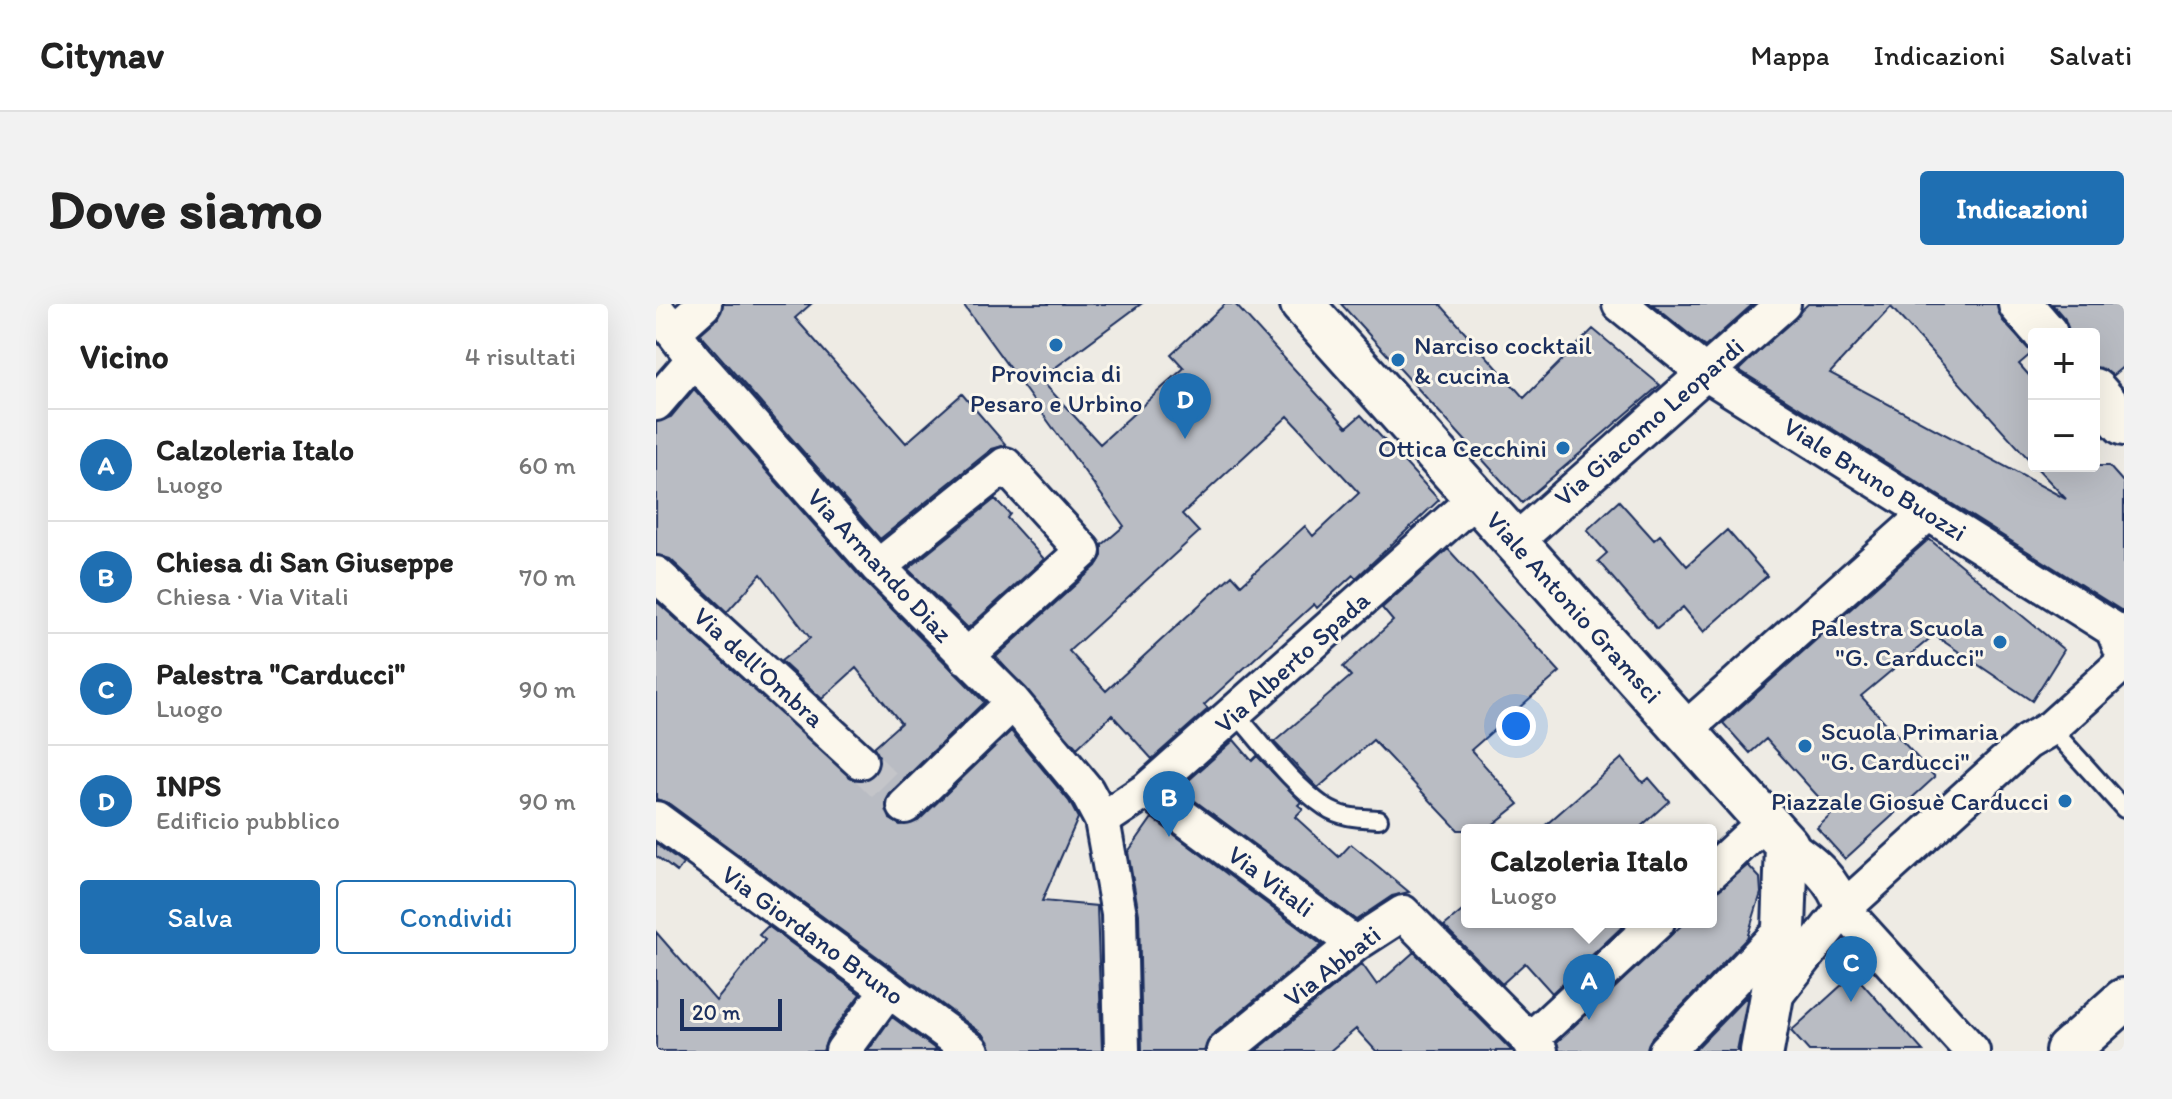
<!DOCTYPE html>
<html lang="it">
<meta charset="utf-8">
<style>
body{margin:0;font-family:Itim,sans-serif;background:#f2f2f2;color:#222}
.controls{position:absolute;right:24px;top:24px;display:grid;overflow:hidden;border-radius:8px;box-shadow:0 8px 32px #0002}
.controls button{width:72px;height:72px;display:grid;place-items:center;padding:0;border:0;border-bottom:2px solid #e0e0e0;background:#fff;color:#222;font:40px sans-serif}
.scale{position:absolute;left:24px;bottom:20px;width:102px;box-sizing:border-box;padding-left:8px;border:4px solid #1b2f5e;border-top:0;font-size:22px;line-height:28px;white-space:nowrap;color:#1b2f5e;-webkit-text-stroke:6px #fbf7ec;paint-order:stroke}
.you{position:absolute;left:860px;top:422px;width:28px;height:28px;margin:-20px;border:6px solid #fff;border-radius:50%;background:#1a73e8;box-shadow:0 0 0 12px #1a73e833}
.badge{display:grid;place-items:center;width:52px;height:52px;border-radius:50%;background:#1f6fb2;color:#fff;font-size:26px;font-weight:700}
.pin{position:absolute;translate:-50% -66px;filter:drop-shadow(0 2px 4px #0008)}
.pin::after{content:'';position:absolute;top:42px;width:28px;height:24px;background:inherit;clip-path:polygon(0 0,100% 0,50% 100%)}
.popup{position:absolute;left:805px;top:520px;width:256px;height:104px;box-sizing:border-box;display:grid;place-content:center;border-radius:8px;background:#fff;filter:drop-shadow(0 2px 6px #0005);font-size:26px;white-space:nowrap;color:#767676}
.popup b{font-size:30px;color:#222}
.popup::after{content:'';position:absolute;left:50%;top:100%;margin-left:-16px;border:16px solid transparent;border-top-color:#fff}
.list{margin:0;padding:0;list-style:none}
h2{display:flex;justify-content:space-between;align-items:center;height:104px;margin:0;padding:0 32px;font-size:34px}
h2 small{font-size:26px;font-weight:400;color:#767676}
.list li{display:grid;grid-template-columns:52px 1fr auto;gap:24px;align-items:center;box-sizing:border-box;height:112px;padding:0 32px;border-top:2px solid #e0e0e0}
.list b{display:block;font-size:30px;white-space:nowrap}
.list p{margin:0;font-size:26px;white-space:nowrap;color:#767676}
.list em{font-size:26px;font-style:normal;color:#767676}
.actions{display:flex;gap:16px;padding:24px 32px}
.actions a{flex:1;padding:18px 0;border:2px solid #1f6fb2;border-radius:8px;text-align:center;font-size:28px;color:#1f6fb2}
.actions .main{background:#1f6fb2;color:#fff}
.map{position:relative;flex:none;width:1468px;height:747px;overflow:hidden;border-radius:8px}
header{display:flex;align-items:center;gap:48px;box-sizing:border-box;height:112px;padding:0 40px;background:#fff;border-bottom:2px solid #e0e0e0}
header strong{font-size:38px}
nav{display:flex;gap:44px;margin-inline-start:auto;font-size:28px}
.intro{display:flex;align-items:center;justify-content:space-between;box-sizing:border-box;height:192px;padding:0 48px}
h1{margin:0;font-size:56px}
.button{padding:20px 36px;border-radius:8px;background:#1f6fb2;color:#fff;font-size:28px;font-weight:700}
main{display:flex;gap:48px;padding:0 48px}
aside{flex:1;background:#fff;border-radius:8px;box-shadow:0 8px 32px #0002}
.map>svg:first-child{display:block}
.building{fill:#b9bcc3;stroke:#1b2f5e;stroke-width:2;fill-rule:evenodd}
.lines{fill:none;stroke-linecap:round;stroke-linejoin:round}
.minor-tunnel{stroke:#c4c5c9;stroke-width:34;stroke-dasharray:34 17;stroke-linecap:butt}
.service-casing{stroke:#1b2f5e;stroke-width:22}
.minor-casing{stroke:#1b2f5e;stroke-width:40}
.tertiary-casing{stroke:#1b2f5e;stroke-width:48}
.service{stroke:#fbf7ec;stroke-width:16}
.minor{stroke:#fbf7ec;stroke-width:34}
.tertiary{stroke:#fbf7ec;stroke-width:42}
.poi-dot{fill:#1f6fb2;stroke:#fbf7ec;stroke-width:3}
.labels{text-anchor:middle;stroke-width:6;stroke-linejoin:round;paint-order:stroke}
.poi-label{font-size:26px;fill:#1b2f5e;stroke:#fbf7ec;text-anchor:end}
.street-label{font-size:26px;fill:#1b2f5e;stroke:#fbf7ec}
</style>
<header>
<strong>Citynav</strong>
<nav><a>Mappa</a><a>Indicazioni</a><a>Salvati</a></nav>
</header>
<div class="intro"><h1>Dove siamo</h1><a class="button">Indicazioni</a></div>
<main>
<aside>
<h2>Vicino<small>4 risultati</small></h2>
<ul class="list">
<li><span class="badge">A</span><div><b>Calzoleria Italo</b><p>Luogo</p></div><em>60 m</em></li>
<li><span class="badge">B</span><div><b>Chiesa di San Giuseppe</b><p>Chiesa · Via Vitali</p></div><em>70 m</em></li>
<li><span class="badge">C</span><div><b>Palestra &quot;Carducci&quot;</b><p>Luogo</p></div><em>90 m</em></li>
<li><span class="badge">D</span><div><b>INPS</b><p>Edificio pubblico</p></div><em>90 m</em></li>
</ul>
<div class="actions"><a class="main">Salva</a><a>Condividi</a></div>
</aside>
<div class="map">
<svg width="1468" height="747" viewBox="0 0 1468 747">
<rect width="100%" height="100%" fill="#eeebe4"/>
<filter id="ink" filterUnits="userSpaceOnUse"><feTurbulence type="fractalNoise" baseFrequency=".0125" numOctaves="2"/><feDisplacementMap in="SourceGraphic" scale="16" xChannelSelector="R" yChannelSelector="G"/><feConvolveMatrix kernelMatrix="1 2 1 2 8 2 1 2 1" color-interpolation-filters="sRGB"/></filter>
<g filter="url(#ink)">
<path class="building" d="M67,0H155L139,14L250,139L306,90L350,141L336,145L224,235L44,30L62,14Z
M307,0H485L384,75L444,140L528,64L515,50L569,0H579L691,123L705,111L783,196L700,274L697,271L661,304L658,300L548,401L552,405L496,455L456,411L421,444L340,353L440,262L446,252V241L468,222ZM632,112L703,189L657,232L649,222L585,281L576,271L450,387L413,347L543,228L526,210Z
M685,0H784L868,94L937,25L1004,81L866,199Z
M996,0H1097L1049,43Z
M1152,0H1341L1346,16L1376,49L1363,60L1378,77V161L1235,3L1174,69L1410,195L1379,162H1453L1468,179V308L1083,66Z
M1396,0H1468V62L1457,71L1438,63V30H1413L1409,15Z
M38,85L207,276L328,398L235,488L230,497L234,515L244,521L262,517L355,427L413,497L422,514L386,597L441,602L446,747H336L328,731L12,499L0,495V297L199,476H209L219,470L223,452L218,443L245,419L200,364L166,395L125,357L154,334L105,270L71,308L14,255L0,251V118L15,113Z
M339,195L354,210L351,214L388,255L312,324L252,265Z
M963,197L998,236L1004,231L1031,262L1071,226L1111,272L1048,328L1027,303L1001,325L942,257L951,249L931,226Z
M1273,235L1408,346L1376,397L1278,331L1205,392L1279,473L1189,555L1161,524L1177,509L1110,435L1094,449L1067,419Z
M792,245L904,368L815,446L863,500L830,526H802L717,436L662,484L618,438L695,372L687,363L737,317L726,304Z
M578,436L596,457L601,452L645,498L642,501L647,505L639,513L683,553L695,540L753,588L736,592L700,616L523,485Z
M966,454L987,479L993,474L1013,497L981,526H884Z
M496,514L666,641L555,732L548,747H486L483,610L472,548Z
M0,540L27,560L21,568L0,552Z
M1092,561L1104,574L1105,589L1091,634L996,733L991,747H903L901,738L1029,618H1055V593Z
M811,603V618H964L967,622L896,689L869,659L846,680L788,622Z
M112,622L204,690L171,735L167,747H0V628L60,697L109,636L103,631Z
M758,648L856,747H720L700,725L674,747H600L706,660L721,681Z
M1198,670L1267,747H1153L1135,727Z
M1092,691L1081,747H1038Z
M236,713L282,747H212Z"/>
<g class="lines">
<path class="minor-tunnel" d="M204,457L249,502"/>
<g class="service-casing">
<path id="service" d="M579,409C607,440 634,479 669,503C685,514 705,514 723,515
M1395,424L1468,505"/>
</g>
<g class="minor-casing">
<path id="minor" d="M964,0L1048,68L1457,325L1468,352
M0,5L38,55L222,263L357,398L430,486L446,516L463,610L466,747
M18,27L48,0
M0,99L38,55
M860,237L1127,0
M222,263L349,161L427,247L310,353
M0,270L204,457
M1029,426L1272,209
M491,486L699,640
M249,502L357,398
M0,515L316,747
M446,516L491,486L821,193
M1131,541C1157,558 1177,575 1187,605L1316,747
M1055,568L1110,517
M1115,697L1187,605L1371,438L1395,424L1468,358
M873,737L1001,618
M187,747L231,687
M568,747L699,640L747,609L884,747
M1010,747L1128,624"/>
</g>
<g class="tertiary-casing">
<path id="tertiary" d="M646,0L1131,541L1128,624L1106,747
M1364,0L1390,30
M1438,86L1468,120
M1411,747L1468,696"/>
</g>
<use href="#service" class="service"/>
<use href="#minor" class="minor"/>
<use href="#tertiary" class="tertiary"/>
</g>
</g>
<g class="poi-dot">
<circle cx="400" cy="41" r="8"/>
<circle cx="742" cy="56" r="8"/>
<circle cx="907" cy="144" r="8"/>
<circle cx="1344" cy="338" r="8"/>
<circle cx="1149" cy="442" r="8"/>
<circle cx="1409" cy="497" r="8"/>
</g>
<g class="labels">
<g class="poi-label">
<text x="758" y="50" text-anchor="start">Narciso cocktail<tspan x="758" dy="30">&amp; cucina</tspan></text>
<text x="400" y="78" text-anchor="middle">Provincia di<tspan x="400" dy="30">Pesaro e Urbino</tspan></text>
<text x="891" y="153">Ottica Cecchini</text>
<text x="1328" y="332">Palestra Scuola<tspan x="1328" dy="30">"G. Carducci"</tspan></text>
<text x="1165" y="436" text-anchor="start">Scuola Primaria<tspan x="1165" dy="30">"G. Carducci"</tspan></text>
<text x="1393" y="506">Piazzale Giosuè Carducci</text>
</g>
<g class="street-label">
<text transform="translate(993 118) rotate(-41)" y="9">Via Giacomo Leopardi</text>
<text transform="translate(1219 175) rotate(32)" y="9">Viale Bruno Buozzi</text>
<text transform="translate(224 261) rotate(47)" y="9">Via Armando Diaz</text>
<text transform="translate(918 303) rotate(48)" y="9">Viale Antonio Gramsci</text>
<text transform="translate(636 358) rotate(-42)" y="9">Via Alberto Spada</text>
<text transform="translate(103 363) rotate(42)" y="9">Via dell'Ombra</text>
<text transform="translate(615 577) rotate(37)" y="9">Via Vitali</text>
<text transform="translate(157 631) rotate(36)" y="9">Via Giordano Bruno</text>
<text transform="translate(676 662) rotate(-38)" y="9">Via Abbati</text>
</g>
</g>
</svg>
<div class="controls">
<button>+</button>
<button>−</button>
</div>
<div class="scale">20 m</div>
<div class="you"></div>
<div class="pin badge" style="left:933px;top:716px">A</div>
<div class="popup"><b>Calzoleria Italo</b>Luogo</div>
<div class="pin badge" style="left:513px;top:533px">B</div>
<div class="pin badge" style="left:1195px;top:698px">C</div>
<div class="pin badge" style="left:529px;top:135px">D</div>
</div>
</main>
